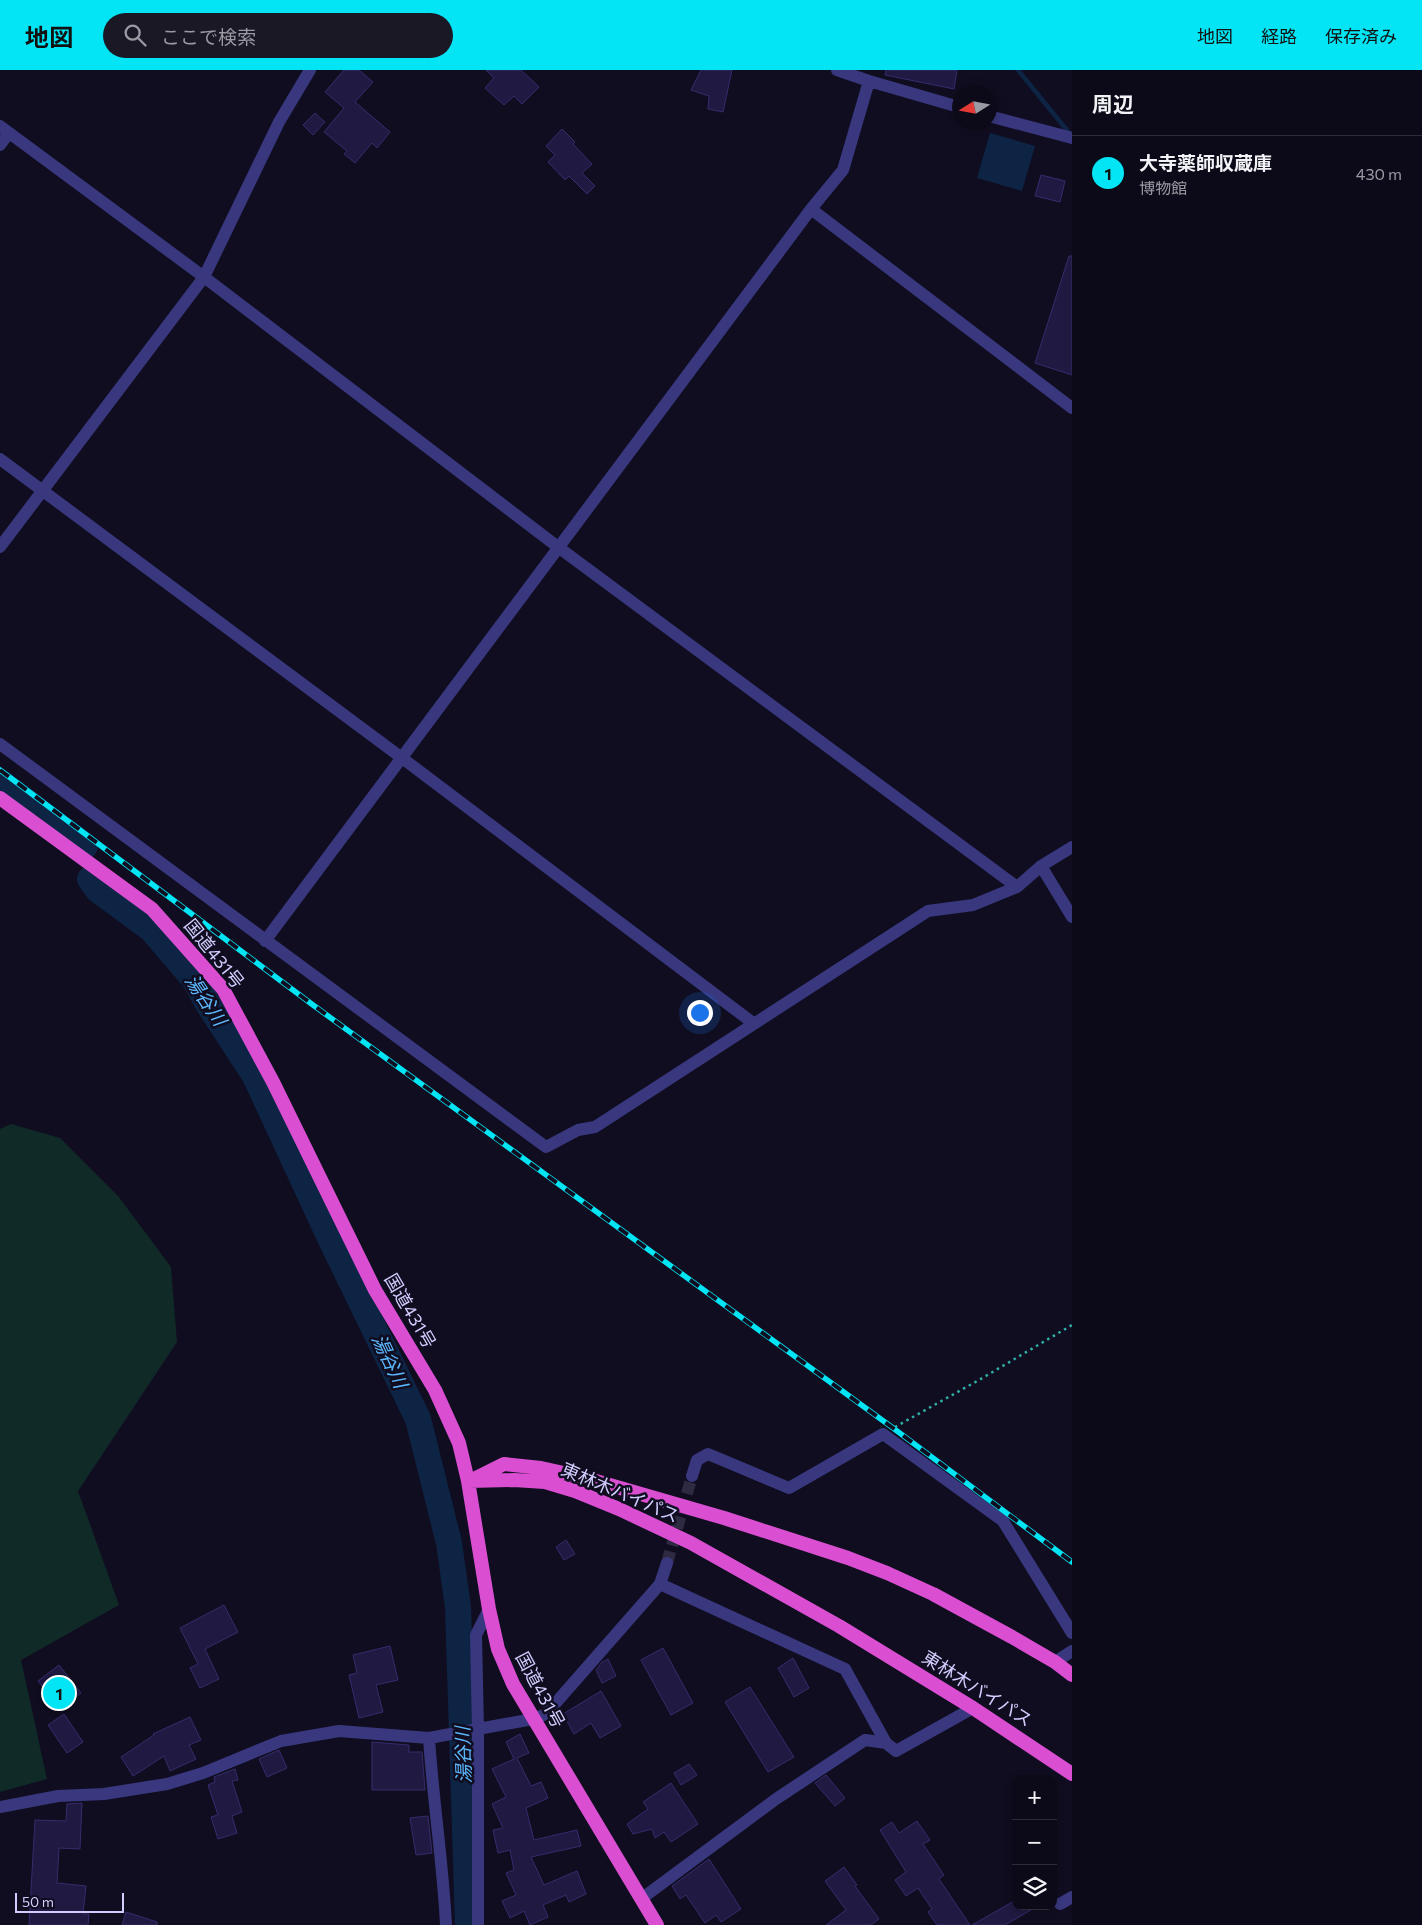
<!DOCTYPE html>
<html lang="ja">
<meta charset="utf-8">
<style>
body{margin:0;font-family:Commissioner,"Noto Sans JP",sans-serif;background:#1a1825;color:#f1f3f6}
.controls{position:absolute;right:15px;bottom:15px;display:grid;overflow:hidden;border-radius:10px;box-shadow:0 2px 8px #0003}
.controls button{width:45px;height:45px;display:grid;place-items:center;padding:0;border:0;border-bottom:1px solid #2c2b37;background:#0c0a18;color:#f1f3f6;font:25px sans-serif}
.compass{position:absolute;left:952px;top:15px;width:45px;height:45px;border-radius:50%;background:#0c0a18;box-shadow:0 2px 8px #0003;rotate:259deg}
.scale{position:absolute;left:15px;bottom:12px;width:109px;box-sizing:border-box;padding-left:5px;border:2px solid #d1cdfe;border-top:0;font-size:14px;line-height:18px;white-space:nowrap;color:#d1cdfe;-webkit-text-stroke:4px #100d20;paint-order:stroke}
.you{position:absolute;left:699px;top:942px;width:18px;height:18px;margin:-12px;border:4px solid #fff;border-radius:50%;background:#1a73e8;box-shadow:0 0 0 8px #1a73e833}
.badge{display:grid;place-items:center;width:32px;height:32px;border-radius:50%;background:#03e5f4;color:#111;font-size:16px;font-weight:700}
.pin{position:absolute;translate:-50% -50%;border:2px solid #fff;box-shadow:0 1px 5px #0006}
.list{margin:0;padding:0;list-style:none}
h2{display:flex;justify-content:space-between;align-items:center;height:65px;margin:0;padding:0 20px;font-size:21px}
h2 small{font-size:16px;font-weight:400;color:#9a9aa2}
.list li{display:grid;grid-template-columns:32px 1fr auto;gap:15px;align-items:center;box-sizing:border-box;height:75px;padding:0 20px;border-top:1px solid #2c2b37}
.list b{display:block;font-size:19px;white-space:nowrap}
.list p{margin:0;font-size:16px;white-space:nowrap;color:#9a9aa2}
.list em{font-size:16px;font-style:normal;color:#9a9aa2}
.icon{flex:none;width:28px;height:28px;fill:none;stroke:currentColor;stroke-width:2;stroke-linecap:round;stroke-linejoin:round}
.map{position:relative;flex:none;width:1072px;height:1855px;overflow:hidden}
header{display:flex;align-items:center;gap:30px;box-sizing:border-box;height:70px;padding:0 25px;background:#03e5f4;color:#111}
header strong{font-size:24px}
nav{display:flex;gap:28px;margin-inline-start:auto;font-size:18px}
.search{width:350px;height:45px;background:#1a1825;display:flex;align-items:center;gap:12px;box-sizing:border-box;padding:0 18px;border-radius:28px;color:#9a9aa2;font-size:19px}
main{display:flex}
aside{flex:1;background:#0c0a18}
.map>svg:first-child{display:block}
.green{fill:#102a28}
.water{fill:#0d2445}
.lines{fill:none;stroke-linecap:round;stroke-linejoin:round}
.stream{stroke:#0d2445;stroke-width:4.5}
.river{stroke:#0d2445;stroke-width:26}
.building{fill:#201941;stroke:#362c6d}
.minor-tunnel{stroke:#2d2a41;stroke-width:12;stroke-dasharray:12 6;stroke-linecap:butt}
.path{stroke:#2fb0a4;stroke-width:2.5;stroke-dasharray:2.5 4;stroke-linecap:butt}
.minor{stroke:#39387f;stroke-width:12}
.trunk{stroke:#da4fd2;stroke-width:14}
.rail-casing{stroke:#03e5f4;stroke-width:5.5}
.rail{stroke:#100d20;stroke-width:4;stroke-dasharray:11;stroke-linecap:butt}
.labels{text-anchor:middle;stroke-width:5;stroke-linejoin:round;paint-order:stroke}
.street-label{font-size:18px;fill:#d1cdfe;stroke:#100d20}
.water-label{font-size:19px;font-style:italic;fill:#5cb8fd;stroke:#100d20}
</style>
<header>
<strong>地図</strong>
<div class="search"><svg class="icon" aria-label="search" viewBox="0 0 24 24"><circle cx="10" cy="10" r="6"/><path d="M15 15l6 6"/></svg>ここで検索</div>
<nav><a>地図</a><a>経路</a><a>保存済み</a></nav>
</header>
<main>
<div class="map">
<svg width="1072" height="1855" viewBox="0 0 1072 1855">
<rect width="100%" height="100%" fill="#100d20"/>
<path class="green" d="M11,1054L60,1068L118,1126L171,1197L177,1272L78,1421L119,1535L21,1590L47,1709L0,1722V1059Z"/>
<path class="water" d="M990,63L1035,76L1022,121L977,108Z"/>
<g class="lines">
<path class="stream" d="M1018,0L1070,64"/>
<path class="river" d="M0,712L85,776
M90,809L98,820L151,859L194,909L208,934L255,1006L331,1170L418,1349L449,1473L458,1537L468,1855"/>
</g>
<path class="building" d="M344,0H359L373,12L355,32L390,62L377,78L372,73L355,93L344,84L347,81L324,62L344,38L325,22Z
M486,0H521L539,17L522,34L514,26L504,35L485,18L494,8Z
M701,0H732L723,42L708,39L709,26L691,20Z
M886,0H957L954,19L885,5Z
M315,43L325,52L313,65L303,55Z
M562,59L575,72L573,74L592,94L582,103L595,116L587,124L569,106L565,110L548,92L555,85L546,76Z
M1041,105L1065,111L1060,132L1035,126Z
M1069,186H1072V305L1035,293Z
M566,1470L575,1484L564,1490L556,1477Z
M224,1535L238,1562L205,1579L219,1609L200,1618L190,1598L198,1594L180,1558Z
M390,1576L398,1610L376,1615L383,1642L359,1648L349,1605L357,1603L353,1585Z
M663,1578L693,1633L671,1645L641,1590Z
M793,1588L809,1618L794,1627L778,1598Z
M608,1589L616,1606L602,1613L596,1600L602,1592Z
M59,1595L81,1623L60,1639L38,1611Z
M750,1617L794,1687L768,1702L725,1632Z
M601,1621L621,1656L600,1668L591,1653L574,1664L563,1644Z
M64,1644L83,1672L67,1683L48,1655Z
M190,1647L201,1670L189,1675L196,1689L170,1701L164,1686L133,1706L121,1687L154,1665L153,1664Z
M520,1664L529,1683L517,1688L531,1716L541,1712L548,1728L526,1738L534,1770L577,1760L581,1776L531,1787L544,1815L577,1801L586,1824L569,1832L566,1825L543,1835L548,1847L530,1855L524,1841L510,1848L502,1831L516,1825L506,1803L514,1800L510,1780L498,1783L493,1760L503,1758L492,1734L506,1727L492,1699L514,1689L506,1672Z
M372,1672L409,1675V1682H422L425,1720H372Z
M279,1680L287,1698L267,1707L259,1689Z
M689,1694L697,1705L681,1715L674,1703Z
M235,1699L238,1710L232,1711L242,1742L232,1746L237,1763L218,1769L211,1747L218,1745L208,1715L215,1712L214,1707Z
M826,1705L845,1728L835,1736L815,1713Z
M671,1713L698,1754L671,1772L664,1762L655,1768L652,1759L633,1764L627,1754L648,1739L643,1732Z
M82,1733L80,1779L59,1778L57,1813L86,1816L83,1844H89L88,1855H29L35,1750L66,1751L67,1734Z
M428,1746L432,1783L416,1785L410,1748Z
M917,1751L930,1770L923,1774L944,1805L939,1809L970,1855H937L928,1842L932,1839L918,1818L906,1826L895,1810L906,1802L880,1760L892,1752L899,1763Z
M709,1789L741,1839L721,1852L716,1845L705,1853L686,1825L680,1829L672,1816Z
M844,1797L857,1815L855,1816L879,1849L871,1855H826L846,1840L825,1811Z
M1016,1830V1836H1038L1005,1855H972Z
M126,1842L157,1852V1855H122Z"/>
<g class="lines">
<path class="minor-tunnel" d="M667,1493L692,1406"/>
<path class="path" d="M895,1357L979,1310L1072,1255"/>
<path class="minor" d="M837,0L869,11L959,37
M989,46L1072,68
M0,56L204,207L558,477L1017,817
M0,75L9,63
M811,139L1072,338
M0,389L402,688L753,953
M0,477L204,207L279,52L310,0
M0,674L546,1077L578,1060L595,1057L928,841L973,835L1017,817L1041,796L1072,777
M1041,796L1072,847
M265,871L811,139L843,100L869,11
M692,1406L697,1390L708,1384L789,1418L883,1364L1003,1451L1072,1563
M660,1514L845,1599L886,1673
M1055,1592L1072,1581
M429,1668C433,1731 443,1793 446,1855
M0,1737L58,1726L104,1724L167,1714L203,1703L281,1671L339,1661L429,1668L533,1649L546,1644L660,1514L667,1493
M641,1829L776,1729L865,1670L886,1673L896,1681L973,1638
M1060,1834L1072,1827
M478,1855V1660L476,1565L489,1539"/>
<path class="trunk" d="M0,728L152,839L223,919L273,1012L375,1220L435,1320L459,1373L468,1411L489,1539L498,1579L513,1614L657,1855
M474,1409L504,1394L541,1398L582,1407L724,1448L848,1488L887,1503L933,1524L1012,1567L1055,1592L1072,1605
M468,1411L514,1410L545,1412L575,1421L619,1439L691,1473L839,1556L973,1638L1072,1704"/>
<g class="rail-casing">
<path id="rail" d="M0,700L313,935L893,1358L1072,1492"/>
</g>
<use href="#rail" class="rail"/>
</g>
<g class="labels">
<g class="street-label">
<text transform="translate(214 884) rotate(51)" y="6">国道431号</text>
<text transform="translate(410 1241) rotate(60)" y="6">国道431号</text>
<text transform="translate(620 1423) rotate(23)" y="6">東林木バイパス</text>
<text transform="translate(977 1619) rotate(32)" y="6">東林木バイパス</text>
<text transform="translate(540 1620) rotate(62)" y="6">国道431号</text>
</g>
<g class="water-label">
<text transform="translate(206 930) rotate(56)" y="7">湯谷川</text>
<text transform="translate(390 1291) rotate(65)" y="7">湯谷川</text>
<text transform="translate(463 1685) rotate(-92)" y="7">湯谷川</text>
</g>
</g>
</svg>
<div class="controls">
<button>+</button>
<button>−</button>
<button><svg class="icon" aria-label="layers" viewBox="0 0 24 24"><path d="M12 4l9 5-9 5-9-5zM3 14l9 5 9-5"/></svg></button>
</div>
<svg class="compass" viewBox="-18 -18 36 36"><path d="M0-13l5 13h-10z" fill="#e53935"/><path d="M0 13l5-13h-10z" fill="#9a9aa2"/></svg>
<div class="scale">50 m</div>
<div class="you"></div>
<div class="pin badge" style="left:59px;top:1623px">1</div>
</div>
<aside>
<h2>周辺<small></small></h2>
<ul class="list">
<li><span class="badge">1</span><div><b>大寺薬師収蔵庫</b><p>博物館</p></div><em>430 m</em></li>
</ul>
</aside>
</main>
